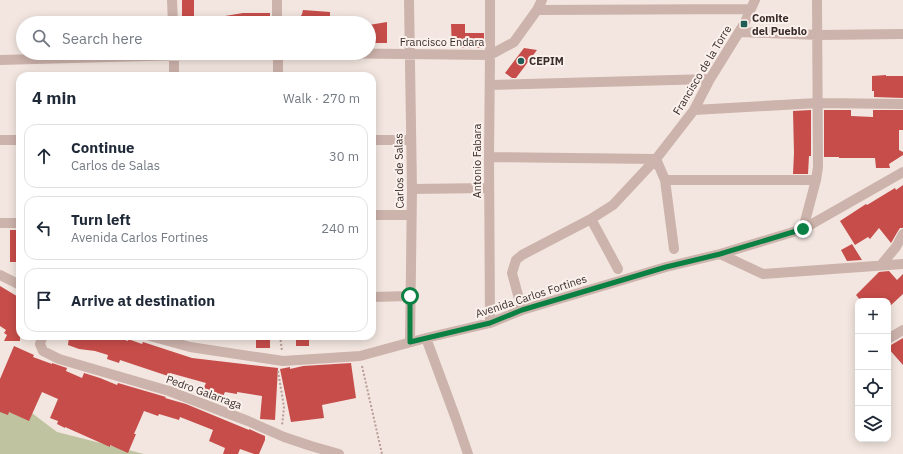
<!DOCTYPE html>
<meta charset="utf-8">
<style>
body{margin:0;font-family:"IBM Plex Sans",sans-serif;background:#f2f2f3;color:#1f2937}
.controls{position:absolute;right:12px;bottom:12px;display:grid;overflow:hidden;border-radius:8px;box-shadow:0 2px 10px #0003}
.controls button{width:36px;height:36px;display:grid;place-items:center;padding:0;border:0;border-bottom:1px solid #e0e1e3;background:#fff;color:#1f2937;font:20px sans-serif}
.stop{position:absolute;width:12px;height:12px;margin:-9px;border:3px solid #0b8043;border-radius:50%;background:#fff}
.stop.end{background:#0b8043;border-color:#fff;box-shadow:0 1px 4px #0008}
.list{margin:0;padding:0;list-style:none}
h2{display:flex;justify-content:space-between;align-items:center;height:52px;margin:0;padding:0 16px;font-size:17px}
h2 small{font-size:13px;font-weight:400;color:#747a83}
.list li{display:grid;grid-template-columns:26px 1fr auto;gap:12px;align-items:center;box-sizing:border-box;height:64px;margin:0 8px 8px;padding:0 8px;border:1px solid #e0e1e3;border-radius:12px}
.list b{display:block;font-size:15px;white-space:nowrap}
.list p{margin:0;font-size:13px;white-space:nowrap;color:#747a83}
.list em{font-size:13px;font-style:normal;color:#747a83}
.icon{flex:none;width:22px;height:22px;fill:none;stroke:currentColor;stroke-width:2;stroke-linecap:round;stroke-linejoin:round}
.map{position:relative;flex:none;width:903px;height:454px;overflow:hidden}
.search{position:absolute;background:#fff;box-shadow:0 2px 10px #0003;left:16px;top:16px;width:360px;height:44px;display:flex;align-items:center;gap:10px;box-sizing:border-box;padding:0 14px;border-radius:22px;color:#747a83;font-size:15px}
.panel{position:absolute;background:#fff;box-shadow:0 2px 10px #0003;left:16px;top:72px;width:360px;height:268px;border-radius:12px}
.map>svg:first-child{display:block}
.green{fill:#bfc39f}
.building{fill:#c74d4a}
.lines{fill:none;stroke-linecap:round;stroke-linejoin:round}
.path{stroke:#b89c95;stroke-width:2;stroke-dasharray:2 2;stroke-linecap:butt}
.minor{stroke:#ccb3ab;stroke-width:10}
.route{stroke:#0b8043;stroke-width:5}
.poi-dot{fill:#1f5c53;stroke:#fbf1ec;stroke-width:1.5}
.labels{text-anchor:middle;stroke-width:4;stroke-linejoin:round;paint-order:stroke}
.poi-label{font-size:11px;font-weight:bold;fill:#3a2c2a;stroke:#fbf1ec;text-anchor:start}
.street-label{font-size:11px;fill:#3a2c2a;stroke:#fbf1ec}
</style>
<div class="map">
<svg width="903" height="454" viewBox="0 0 903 454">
<rect width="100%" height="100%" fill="#f3e6e0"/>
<path class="green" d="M0,389L57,432L144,454H0Z"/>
<path class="building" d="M182,0H194V23H182Z
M303,10L330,12V23H297L302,14Z
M243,13H270V23H213V18Z
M387,22V43H369V25Z
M451,24H465V33H484V48H452Z
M524,48L537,50L516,78H512L505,73Z
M886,75V76H903V98L874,97V91H872V76Z
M811,110V156H809L808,174H793L794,153L793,111Z
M824,110H851V116L873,117V110H903V130H899V150L903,152V155L889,164L890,168H876L875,158H839V157H824Z
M903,185V228H900L898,231L891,243L879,228L870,239L868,237L855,245L840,221L866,204L867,205L895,188L896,190Z
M10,230H20V262H10Z
M852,244L862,260L847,261L841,250Z
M889,271L897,280L903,274V294L889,307L888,301H861L856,295L879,272Z
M0,286L20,298V341H4L7,335L4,333L6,330L0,326Z
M103,336H113L128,341V339L142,344L143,342L192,358L278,368L275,420L260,419L262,396L237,392V394L225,392L220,403L200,396L206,383L170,373L168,376L120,360L119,363L107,359L108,355L95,351L79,349L68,345L69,337L101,340Z
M256,336H270V348H256Z
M296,336H309V346H296Z
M903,338V365L888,348V345H891Z
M14,346L34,355L33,357L52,364V363L67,368L66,371L82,378L84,373L100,378L117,385L118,383L166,397L165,398L186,404L249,430V429L265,436V440L259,454H254L240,449L238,454H223L225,448L209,441L213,430L180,417L179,420L159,414L158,416L144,411L134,434H136L128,453L110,445V447L65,427V428L57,424L58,421L50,418L58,399L42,392L29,421L9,412L8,415L0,412V379Z
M351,363L356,398L322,405L324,418L291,422L280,369L290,367V369L303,366Z"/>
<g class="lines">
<path class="path" d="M280,336L282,351
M362,366L382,454
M278,371L284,407L282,426"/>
<path class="minor" d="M172,0L173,23
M277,0V23
M409,0L412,189L410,342
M537,10L751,9
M740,32L818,35L903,34
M174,53V76
M278,53V76
M317,53L490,55L514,42L537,10L542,0
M0,60L258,53
M490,85L710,79
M694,110L817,103L903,104
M0,140H20
M372,140H410
M489,157L656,159L665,180L674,249
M665,180H816
M412,189L489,188
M372,215H411
M591,219L618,269
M0,223H20
M803,229L816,180L818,167L817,0
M720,254L763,274L903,264
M881,265L896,247L903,234
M0,275L20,285
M372,297L410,296
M522,310L512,273L516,260L522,255L591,219L613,205L656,159L694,110L710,79L744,24L755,0
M490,323L489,157L490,55V0
M44,336L42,338L40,344L43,351L59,359L169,391L248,421L284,437L311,446L339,454
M150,336L190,347L283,361L360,356L426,338L490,323L522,310L666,267L720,254L803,229L903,172
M426,338L456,419L468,454
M888,339L903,330"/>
</g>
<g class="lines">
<path class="route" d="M410,296V342L490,323L522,310L666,267L720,254L803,229"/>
</g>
<g class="poi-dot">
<rect x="740" y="20" width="8" height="8" rx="2"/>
<circle cx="521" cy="61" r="4"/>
</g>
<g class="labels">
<g class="poi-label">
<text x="752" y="22">Comite<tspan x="752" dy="13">del Pueblo</tspan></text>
<text x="529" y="65">CEPIM</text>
</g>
<g class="street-label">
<text x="442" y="46">Francisco Endara</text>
<text transform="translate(702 70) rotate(-59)" y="4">Francisco de la Torre</text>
<text transform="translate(477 161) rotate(-90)" y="4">Antonio Fabara</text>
<text transform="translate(399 171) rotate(-91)" y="4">Carlos de Salas</text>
<text transform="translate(531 296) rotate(-18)" y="4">Avenida Carlos Fortines</text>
<text transform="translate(204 392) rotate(20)" y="4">Pedro Galarraga</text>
</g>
</g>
</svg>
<div class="controls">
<button>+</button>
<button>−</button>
<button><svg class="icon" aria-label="locate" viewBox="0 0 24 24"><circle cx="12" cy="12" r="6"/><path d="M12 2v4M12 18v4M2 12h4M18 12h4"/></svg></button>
<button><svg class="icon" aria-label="layers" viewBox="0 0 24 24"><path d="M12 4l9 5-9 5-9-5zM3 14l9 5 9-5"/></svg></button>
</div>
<div class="stop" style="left:410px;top:296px"></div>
<div class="stop end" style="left:803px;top:229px"></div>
<div class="search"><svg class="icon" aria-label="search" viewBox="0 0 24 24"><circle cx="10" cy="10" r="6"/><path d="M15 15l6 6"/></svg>Search here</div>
<section class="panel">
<h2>4 min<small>Walk · 270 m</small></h2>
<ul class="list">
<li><svg class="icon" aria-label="ahead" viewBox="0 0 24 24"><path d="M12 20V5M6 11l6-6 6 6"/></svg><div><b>Continue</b><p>Carlos de Salas</p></div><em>30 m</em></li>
<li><svg class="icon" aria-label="left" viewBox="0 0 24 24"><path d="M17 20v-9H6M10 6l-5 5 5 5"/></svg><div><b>Turn left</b><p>Avenida Carlos Fortines</p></div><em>240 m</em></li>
<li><svg class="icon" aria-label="arrive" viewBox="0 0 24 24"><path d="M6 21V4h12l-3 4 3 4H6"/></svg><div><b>Arrive at destination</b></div></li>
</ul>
</section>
</div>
